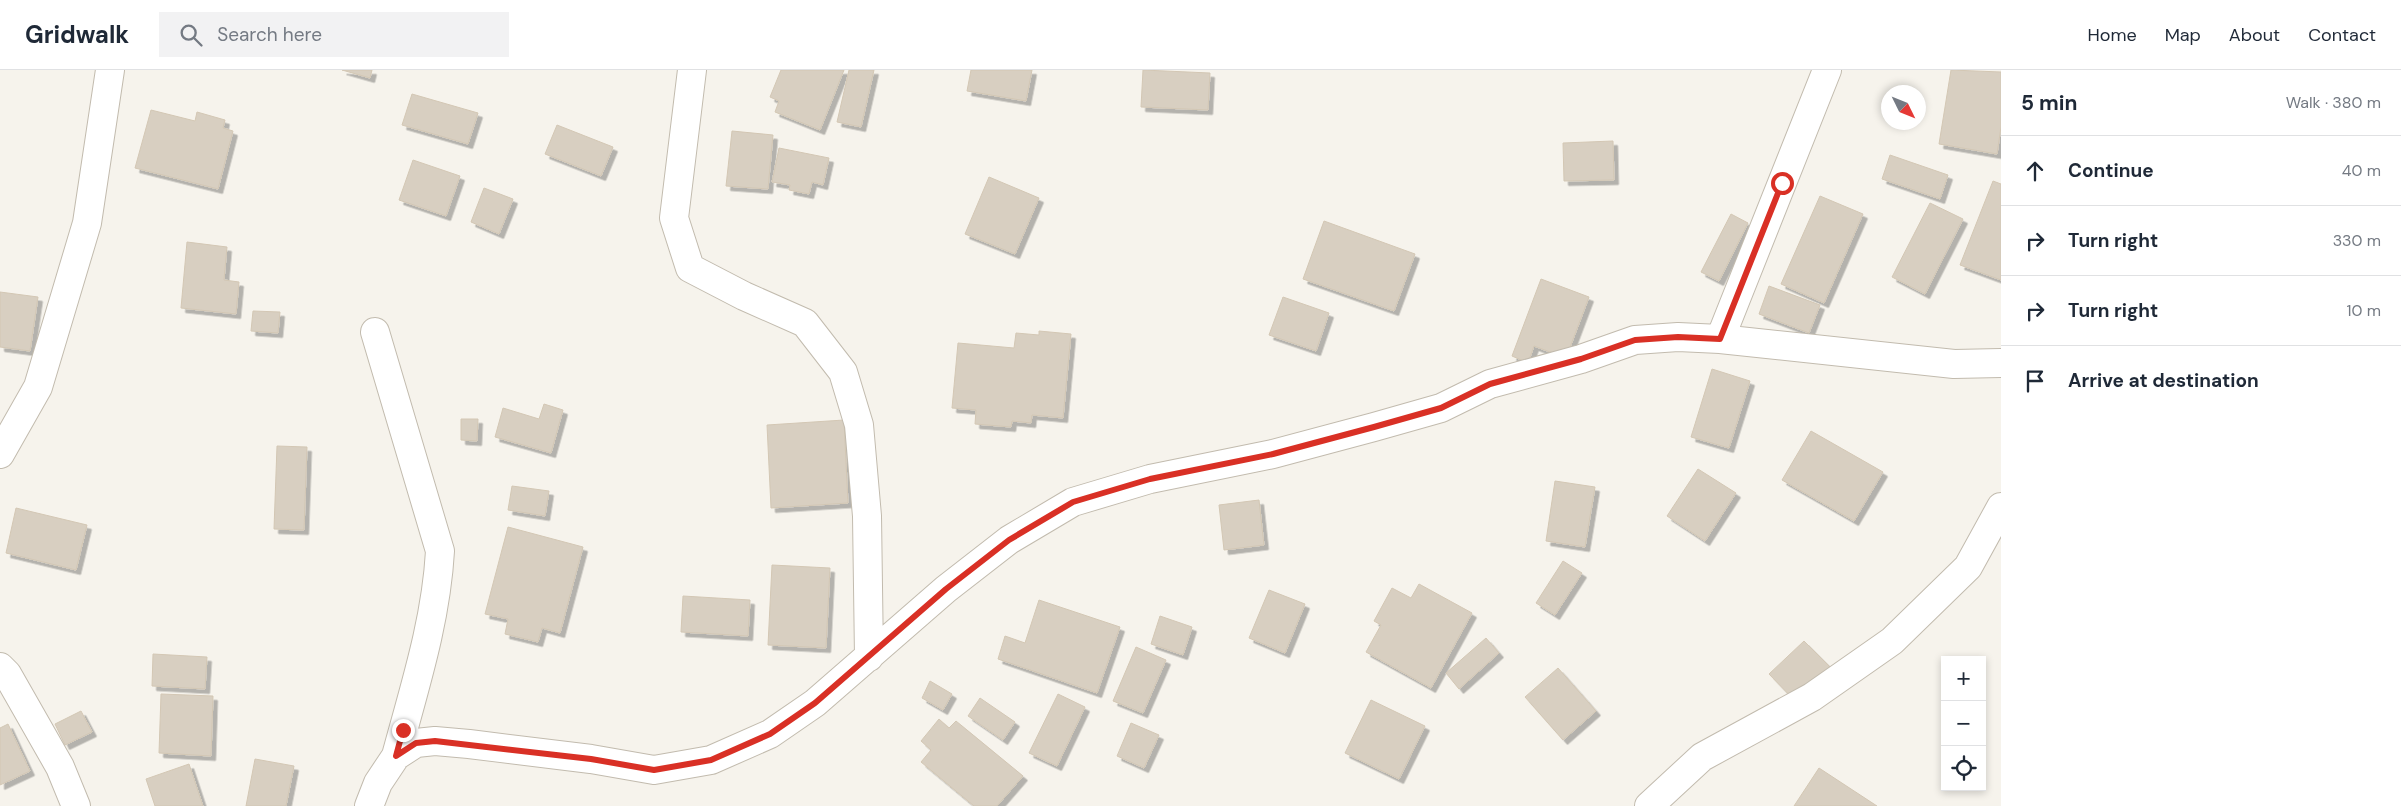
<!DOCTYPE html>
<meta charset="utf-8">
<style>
body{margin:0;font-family:"DM Sans",sans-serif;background:#f2f2f3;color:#1f2937}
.controls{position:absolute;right:15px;bottom:15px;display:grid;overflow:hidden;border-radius:0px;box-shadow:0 2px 8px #0003}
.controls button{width:45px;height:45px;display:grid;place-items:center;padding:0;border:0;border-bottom:1px solid #e0e1e3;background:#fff;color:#1f2937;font:25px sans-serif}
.compass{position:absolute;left:1881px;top:15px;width:45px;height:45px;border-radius:50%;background:#fff;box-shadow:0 2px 8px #0003;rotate:133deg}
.stop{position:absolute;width:15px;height:15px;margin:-11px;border:4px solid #d93025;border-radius:50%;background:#fff}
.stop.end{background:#d93025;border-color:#fff;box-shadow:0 1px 5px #0008}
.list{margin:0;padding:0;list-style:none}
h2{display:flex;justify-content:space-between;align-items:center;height:65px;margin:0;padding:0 20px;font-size:21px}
h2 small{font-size:16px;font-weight:400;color:#747a83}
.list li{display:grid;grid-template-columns:32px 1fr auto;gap:15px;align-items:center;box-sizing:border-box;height:70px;padding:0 20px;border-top:1px solid #e0e1e3}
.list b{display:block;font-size:19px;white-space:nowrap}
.list em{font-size:16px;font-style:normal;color:#747a83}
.icon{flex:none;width:28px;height:28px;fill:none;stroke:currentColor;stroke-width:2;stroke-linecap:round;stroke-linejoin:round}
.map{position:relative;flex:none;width:2001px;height:736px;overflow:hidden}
header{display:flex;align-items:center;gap:30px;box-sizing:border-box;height:70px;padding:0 25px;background:#fff;border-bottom:1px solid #e0e1e3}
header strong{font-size:24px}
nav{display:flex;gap:28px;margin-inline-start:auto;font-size:18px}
.search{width:350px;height:45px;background:#f2f2f3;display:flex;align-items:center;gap:12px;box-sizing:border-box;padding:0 18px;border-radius:0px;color:#747a83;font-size:19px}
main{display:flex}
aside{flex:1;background:#fff}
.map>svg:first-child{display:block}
.building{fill:#d8cfc1;stroke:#d3c7b4;filter:url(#shadow)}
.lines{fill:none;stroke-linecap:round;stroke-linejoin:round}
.minor-casing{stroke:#c2bbae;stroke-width:30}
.minor{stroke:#fff;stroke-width:28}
.route{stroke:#d93025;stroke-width:6}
</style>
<header>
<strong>Gridwalk</strong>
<div class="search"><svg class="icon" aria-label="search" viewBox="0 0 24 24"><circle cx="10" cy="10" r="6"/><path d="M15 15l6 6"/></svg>Search here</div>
<nav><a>Home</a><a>Map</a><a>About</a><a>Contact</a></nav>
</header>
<main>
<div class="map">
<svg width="2001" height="736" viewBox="0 0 2001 736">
<defs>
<filter id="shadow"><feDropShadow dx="4.5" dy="4.5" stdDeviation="0" flood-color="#0004"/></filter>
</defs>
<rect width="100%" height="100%" fill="#f6f3ec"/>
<path class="building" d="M342,0H372L370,8Z
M781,0H844L820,60L775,42L779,31L770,27Z
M849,0H874L861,57L837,52Z
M971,0H1032L1026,31L967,21Z
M1143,0L1210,3L1208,40L1141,37Z
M1951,0L2001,2V57L1997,84L1939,74Z
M412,24L478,43L468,74L402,55Z
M151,40L195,51L197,42L225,50L223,58L233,61L218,119L135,98Z
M557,55L613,77L601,106L545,84Z
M732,61L773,65L768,119L726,116Z
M1613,71L1614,110L1564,111L1563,73Z
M779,78L829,88L823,115L812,112L809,124L789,120L790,115L772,112Z
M1890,85L1948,105L1940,129L1882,109Z
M413,90L460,106L446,146L399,130Z
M989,107L1039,128L1015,184L965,164Z
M1993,111L2001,114V210L1960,195Z
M484,118L513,129L499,164L471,152Z
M1820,126L1863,144L1824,233L1781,214Z
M1930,133L1963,149L1925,224L1892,207Z
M1731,144L1748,153L1719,211L1701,202Z
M1324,151L1415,184L1394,241L1303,209Z
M187,172L227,177L224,210L239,212L236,244L181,238Z
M1541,209L1589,227L1566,288L1534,276L1528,293L1512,286Z
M1769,216L1820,235L1809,263L1759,244Z
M0,222L38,227L30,281L0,277Z
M1283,227L1329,243L1316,281L1269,265Z
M253,241L280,242L278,263L251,261Z
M1039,261L1071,264L1063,348L1032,345L1031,353L1012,351L1011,357L975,354L976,340L952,338L958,273L1014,278L1016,263L1039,265Z
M1712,299L1750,311L1729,378L1691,367Z
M544,334L563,340L551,383L495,367L503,338L539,349Z
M461,349H478L477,371L461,370Z
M844,350L848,433L771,438L767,355Z
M1811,361L1883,402L1854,451L1782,410Z
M277,376L307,377L304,460L274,459Z
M1698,399L1736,423L1705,471L1667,446Z
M1555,411L1595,417L1585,477L1546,471Z
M512,416L549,421L545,446L508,440Z
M1259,430L1264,475L1224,480L1219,435Z
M16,438L87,455L76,500L6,483Z
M508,457L583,477L560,563L542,558L538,572L505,564L508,549L485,544Z
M1563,491L1582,503L1555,545L1536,533Z
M772,495L830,498L826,578L768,575Z
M1419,514L1472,543L1431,618L1366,582L1381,555L1374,551L1392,518L1411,528Z
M1269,520L1305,534L1285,583L1249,568Z
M683,526L750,530L748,566L681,562Z
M1039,530L1120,557L1097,623L998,589L1005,566L1025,573Z
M1160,546L1192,557L1183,585L1151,574Z
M1486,568L1499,583L1459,619L1446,603Z
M1804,571L1830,597L1795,631L1769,604Z
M1136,577L1166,590L1143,643L1113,631Z
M153,584L207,587L205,619L152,616Z
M1558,598L1596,641L1563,670L1525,627Z
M930,611L952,624L943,640L922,628Z
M161,624L213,626L211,686L159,683Z
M1058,624L1085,637L1057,696L1029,683Z
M980,628L1015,652L1003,670L968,646Z
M1371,630L1425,656L1399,709L1345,683Z
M81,641L92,662L65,675L55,654Z
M939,649L949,658L956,651L1023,706L997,736H974L921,692L931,680L921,671Z
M1131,653L1159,665L1144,698L1117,686Z
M8,654L30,701L0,715V658Z
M255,689L294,696L286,736H246Z
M189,694L203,736H155L146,709Z
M1819,698L1877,736H1794Z"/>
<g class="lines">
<g class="minor-casing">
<path id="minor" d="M692,0L674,148L690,198L744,226L805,253L843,302L859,355L867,446L869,587
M375,262L440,481C436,552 414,619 396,686
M1720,269L1827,0
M0,384L38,317L87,153L110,0
M0,597L7,604L60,697L76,736
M369,736L378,713L396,686L416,673L435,671L469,674L591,689L654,700L711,690L770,664L815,633L946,519L1009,470L1073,432L1150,409L1273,384L1374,357L1441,338L1490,314L1581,289L1635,270L1678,267L1720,269L1954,294L2001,293
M1649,736L1702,687L1812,627L1892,571L1968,497L2001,437"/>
</g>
<use href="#minor" class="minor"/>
</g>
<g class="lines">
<path class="route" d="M403,660L396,686L416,673L435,671L591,689L654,700L711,690L770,664L815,633L946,519L1009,470L1073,432L1150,409L1273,384L1374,357L1441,338L1490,314L1581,289L1635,270L1678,267L1720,269L1782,113"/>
</g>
</svg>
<div class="controls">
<button>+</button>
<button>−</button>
<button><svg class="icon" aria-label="locate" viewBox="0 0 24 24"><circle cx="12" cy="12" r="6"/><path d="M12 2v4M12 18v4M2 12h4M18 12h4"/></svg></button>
</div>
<svg class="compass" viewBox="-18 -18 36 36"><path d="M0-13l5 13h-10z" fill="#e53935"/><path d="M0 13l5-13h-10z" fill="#747a83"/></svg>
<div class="stop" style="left:1782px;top:113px"></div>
<div class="stop end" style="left:403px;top:660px"></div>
</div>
<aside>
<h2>5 min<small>Walk · 380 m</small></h2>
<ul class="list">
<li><svg class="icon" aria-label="ahead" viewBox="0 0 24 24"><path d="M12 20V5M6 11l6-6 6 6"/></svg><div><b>Continue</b></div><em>40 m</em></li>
<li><svg class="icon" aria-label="right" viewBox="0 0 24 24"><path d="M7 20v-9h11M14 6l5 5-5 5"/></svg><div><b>Turn right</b></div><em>330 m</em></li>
<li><svg class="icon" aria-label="right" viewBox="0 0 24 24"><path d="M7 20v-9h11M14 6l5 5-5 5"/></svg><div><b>Turn right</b></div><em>10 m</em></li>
<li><svg class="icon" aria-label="arrive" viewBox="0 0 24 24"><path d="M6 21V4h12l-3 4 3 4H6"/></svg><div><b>Arrive at destination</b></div></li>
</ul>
</aside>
</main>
